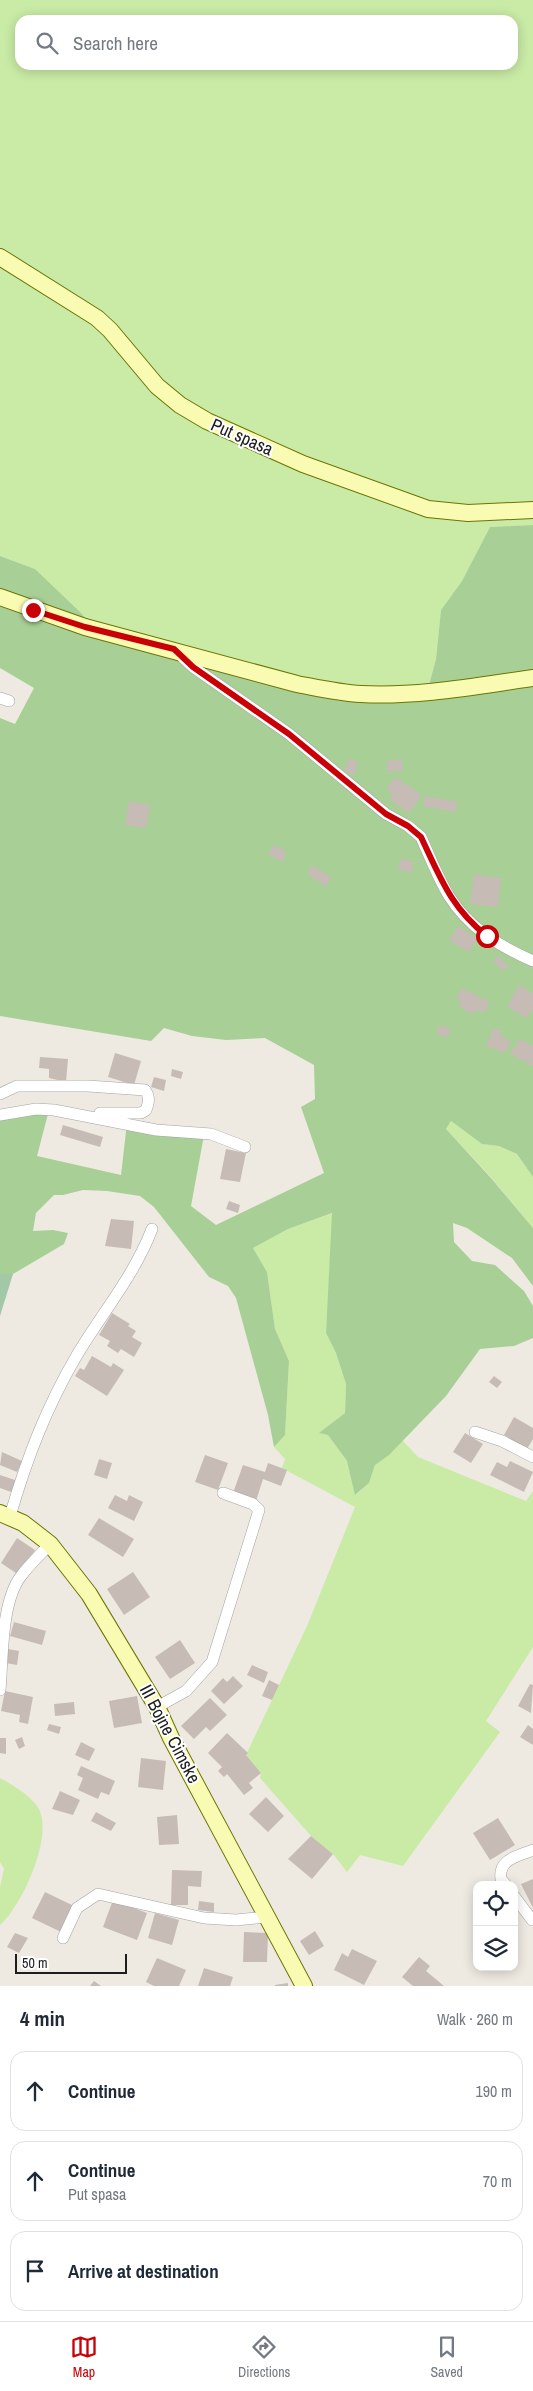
<!DOCTYPE html>
<meta charset="utf-8">
<style>
body{margin:0;font-family:"Archivo Narrow",sans-serif;background:#f2f2f3;color:#1f2937}
.controls{position:absolute;right:15px;bottom:15px;display:grid;overflow:hidden;border-radius:10px;box-shadow:0 2px 12px #0003}
.controls button{width:45px;height:45px;display:grid;place-items:center;padding:0;border:0;border-bottom:1px solid #e0e1e3;background:#fff;color:#1f2937;font:25px sans-serif}
.scale{position:absolute;left:15px;bottom:12px;width:112px;box-sizing:border-box;padding-left:5px;border:2px solid #1d1d1d;border-top:0;font-size:14px;line-height:18px;white-space:nowrap;color:#1d1d1d;-webkit-text-stroke:4px #fff;paint-order:stroke}
.stop{position:absolute;width:15px;height:15px;margin:-11px;border:4px solid #c90006;border-radius:50%;background:#fff}
.stop.end{background:#c90006;border-color:#fff;box-shadow:0 1px 5px #0008}
.list{margin:0;padding:0;list-style:none}
h2{display:flex;justify-content:space-between;align-items:center;height:65px;margin:0;padding:0 20px;font-size:21px}
h2 small{font-size:16px;font-weight:400;color:#747a83}
.list li{display:grid;grid-template-columns:32px 1fr auto;gap:15px;align-items:center;box-sizing:border-box;height:80px;margin:0 10px 10px;padding:0 10px;border:1px solid #e0e1e3;border-radius:15px}
.list b{display:block;font-size:19px;white-space:nowrap}
.list p{margin:0;font-size:16px;white-space:nowrap;color:#747a83}
.list em{font-size:16px;font-style:normal;color:#747a83}
.icon{flex:none;width:28px;height:28px;fill:none;stroke:currentColor;stroke-width:2;stroke-linecap:round;stroke-linejoin:round}
.map{position:relative;flex:none;width:533px;height:1986px;overflow:hidden}
.search{position:absolute;background:#fff;box-shadow:0 2px 12px #0003;left:15px;right:15px;top:15px;height:55px;display:flex;align-items:center;gap:12px;box-sizing:border-box;padding:0 18px;border-radius:15px;color:#747a83;font-size:19px}
.sheet{height:335px;background:#fff}
nav{display:flex;justify-content:space-around;align-items:center;box-sizing:border-box;height:70px;border-top:1px solid #e0e1e3;background:#fff;font-size:14px;color:#747a83}
nav a{display:grid;justify-items:center;gap:2px}
nav .on{color:#c90006}
.map>svg:first-child{display:block}
.grass{fill:#c9eba6;fill-rule:evenodd}
.forest{fill:#a8cf95}
.cemetery{fill:#a2c8a7}
.building{fill:#c6bcb5}
.lines{fill:none;stroke-linecap:round;stroke-linejoin:round}
.street-casing{stroke:#a4a4a4;stroke-width:12}
.secondary-casing{stroke:#6c7502;stroke-width:18}
.street{stroke:#fff;stroke-width:11}
.secondary{stroke:#f9fbb3;stroke-width:16}
.route{stroke:#c90006;stroke-width:6}
.labels{text-anchor:middle;stroke-width:4;stroke-linejoin:round;paint-order:stroke}
.street-label{font-size:18px;fill:#1d1d1d;stroke:#fff}
</style>
<div class="map">
<svg width="533" height="1986" viewBox="0 0 533 1986">
<rect width="100%" height="100%" fill="#eeeae2"/>
<path class="grass" d="M0,0H533V525L490,527L462,581L441,610L436,659L426,696L375,701L99,636L35,569L0,556ZM20,20H513V65H20Z
M451,1121L482,1144L499,1146L517,1154L533,1177V1228L491,1177L446,1129Z
M333,1213L326,1333L336,1353L346,1384L345,1413L320,1433L328,1435L347,1461L356,1495L369,1483L375,1465L402,1440L418,1457L526,1501L533,1491V1647L486,1721L500,1732L403,1866L360,1855L347,1872L333,1854L311,1836L260,1778L261,1773L246,1755L307,1626L355,1507L282,1468L285,1459L274,1447L285,1434L289,1361L275,1329L267,1272L253,1248L288,1229Z
M0,1778C10,1783 31,1796 37,1806C56,1832 22,1906 0,1925V1887L4,1869L0,1862Z"/>
<path class="forest" d="M533,525V1177L517,1154L499,1146L482,1144L451,1121L446,1129L491,1178L533,1228V1286L512,1258L467,1228L453,1223L454,1242L472,1261L495,1265L524,1291L533,1306V1338L514,1346L480,1349L446,1396L389,1455L375,1465L369,1483L355,1495L347,1461L328,1435L319,1433L345,1413L346,1384L336,1353L326,1333L332,1213L288,1229L253,1248L267,1272L275,1329L289,1361L285,1435L274,1447L268,1415L236,1298L228,1286L209,1277L154,1207L140,1196L107,1191L83,1190L63,1195H54L36,1213L33,1231L53,1230L68,1233L64,1244L13,1274H0V1115L49,1110L37,1156L121,1175L127,1123L204,1135L191,1206L216,1225L324,1173L301,1107L315,1099L314,1065L265,1038L226,1040L192,1036L164,1028L151,1041L0,1016V718L15,724L34,688L0,668V556L35,569L81,613L99,636L317,696H426L436,659L441,610L462,581L490,527Z"/>
<path class="cemetery" d="M0,1274H13L0,1316Z"/>
<path class="building" d="M349,758L358,762L354,775L344,771Z
M387,760H402L403,771H387Z
M395,777L422,795L409,813L389,799L393,794L386,789Z
M425,796L458,802L456,812L423,806Z
M129,801L150,805L146,828L125,825Z
M274,845L287,852L282,862L268,854Z
M401,858L414,862L411,873L398,869Z
M312,865L331,877L326,886L307,874Z
M474,874L501,878L498,907L470,904Z
M458,926L477,938L469,952L449,940Z
M499,956L509,967L503,971L493,960Z
M519,985L533,993V1008L527,1018L507,1007Z
M462,988L490,1002L484,1013L476,1009L473,1014L459,1007L461,1002L456,999Z
M440,1025L451,1030L447,1038L436,1033Z
M493,1028L502,1031L500,1036L511,1041L505,1053L486,1046Z
M520,1039L533,1046V1066L510,1054Z
M115,1053L141,1061L134,1085L108,1077Z
M40,1057L68,1059L66,1082L49,1078V1069L39,1068Z
M172,1069L183,1072L181,1079L171,1076Z
M154,1077L166,1080L164,1091L151,1087Z
M63,1125L103,1137L100,1147L60,1135Z
M226,1149L246,1153L240,1182L220,1179Z
M229,1201L240,1205L238,1213L226,1209Z
M111,1219L134,1221L131,1249L105,1246Z
M112,1313L130,1324L128,1326L136,1331L132,1337L142,1343L134,1357L121,1349L118,1353L107,1346L110,1341L99,1335Z
M92,1356L111,1367L113,1363L124,1370L107,1396L75,1376L80,1368L84,1370Z
M494,1376L502,1382L497,1388L489,1382Z
M514,1417L533,1428V1439L527,1449L504,1435Z
M465,1433L483,1444L471,1463L453,1452Z
M2,1452L22,1461L17,1472L0,1465Z
M205,1455L228,1463L218,1490L195,1482Z
M99,1459L112,1463L107,1479L94,1475Z
M510,1461L533,1472L524,1492L490,1475L497,1462L507,1467Z
M268,1463L287,1470L281,1486L263,1479L256,1501L233,1493L243,1465L265,1472Z
M0,1475L18,1481L14,1493L0,1488Z
M115,1495L127,1501L129,1495L143,1502L134,1521L108,1508Z
M99,1518L134,1539L123,1557L88,1535Z
M17,1538L35,1550L19,1575L1,1563Z
M133,1572L150,1597L124,1615L107,1589Z
M14,1622L46,1631L42,1645L10,1636Z
M180,1640L195,1663L170,1679L155,1657Z
M8,1649L19,1651L17,1665L6,1663Z
M252,1665L268,1672L264,1683L247,1675Z
M233,1676L243,1686L224,1704L211,1691L223,1678L227,1682Z
M269,1680L279,1685L272,1700L262,1696Z
M530,1684L533,1685L531,1713L518,1706Z
M5,1691L33,1697L28,1724L19,1722L20,1715L1,1711Z
M137,1696L142,1723L114,1728L109,1701Z
M210,1698L227,1715L210,1731L206,1727L194,1739L181,1726Z
M74,1702L75,1714L55,1716L54,1704Z
M49,1724L61,1727L59,1734L47,1730Z
M528,1725L533,1729V1745L520,1737Z
M227,1733L248,1753L246,1755L261,1773L249,1783L253,1788L244,1795L227,1774L224,1777L218,1771L222,1767L208,1753Z
M22,1737L25,1746L19,1749L15,1740Z
M0,1738H6V1754L0,1753Z
M81,1742L95,1749L89,1761L75,1755Z
M141,1758L166,1761L163,1790L138,1787Z
M81,1766L115,1781L109,1795L101,1792L98,1799L78,1790L83,1778L77,1775Z
M60,1791L80,1800L73,1815L52,1809Z
M266,1797L284,1816L268,1832L249,1814Z
M96,1812L116,1823L111,1831L91,1821Z
M177,1815L179,1844L159,1845L157,1817Z
M498,1818L515,1845L490,1860L473,1833Z
M311,1836L333,1854L312,1879L288,1859Z
M172,1870L202,1871L201,1887L188,1886V1905H171Z
M533,1879V1908L521,1884Z
M45,1892L74,1906L61,1932L32,1918Z
M113,1900L147,1913L137,1940L103,1927Z
M199,1901L214,1903V1912L198,1910Z
M155,1913L179,1920L172,1945L148,1938Z
M315,1931L324,1946L309,1955L300,1941Z
M244,1932L268,1933L267,1962H243Z
M15,1933L28,1938L19,1953L7,1947Z
M352,1949L377,1961L364,1985L334,1970L342,1953L348,1957Z
M419,1957L430,1966L426,1971L444,1986H413L402,1977Z
M157,1958L186,1970L179,1986H154L146,1982Z
M204,1968L233,1977L230,1986H198Z
M94,1981L101,1986H90Z
M288,1983V1986H275V1985Z"/>
<g class="lines">
<g class="street-casing">
<path id="street" d="M179,654L193,667L289,734L386,814L408,826L421,837C430,857 438,878 449,896C469,928 499,946 533,961
M0,698L9,701
M0,1094L17,1086H88L145,1090C150,1097 149,1102 146,1110L141,1113H100
M0,1115L36,1109L54,1110L156,1130L211,1134L245,1147
M475,1432L502,1441L533,1457
M10,1516C27,1458 46,1408 77,1355C102,1313 134,1276 152,1229
M0,1690C3,1657 1,1602 21,1576C30,1564 41,1554 50,1544
M157,1707L186,1691L212,1662L259,1510L253,1504L223,1493
M506,1885L501,1879C498,1859 518,1856 533,1850
M514,1896L532,1920
M63,1938L77,1908L98,1894L204,1918L236,1920L267,1917"/>
</g>
<g class="secondary-casing">
<path id="secondary" d="M0,257L97,318L110,330L157,386L180,405L207,421L303,464L428,509L468,513L533,510
M0,597L85,627L297,684C318,688 340,693 361,694C418,697 476,686 533,678
M0,1513L23,1523L50,1544L89,1594L157,1707L171,1738L304,1986"/>
</g>
<use href="#street" class="street"/>
<use href="#secondary" class="secondary"/>
</g>
<g class="lines">
<path class="route" d="M33,610L85,627L174,649L193,667L289,734L386,814L408,826L421,837C440,877 451,908 487,936"/>
</g>
<g class="labels">
<g class="street-label">
<text transform="translate(242 437) rotate(24)" y="6">Put spasa</text>
<text transform="translate(170 1734) rotate(62)" y="6">III Bojne Cimske</text>
</g>
</g>
</svg>
<div class="controls">
<button><svg class="icon" aria-label="locate" viewBox="0 0 24 24"><circle cx="12" cy="12" r="6"/><path d="M12 2v4M12 18v4M2 12h4M18 12h4"/></svg></button>
<button><svg class="icon" aria-label="layers" viewBox="0 0 24 24"><path d="M12 4l9 5-9 5-9-5zM3 14l9 5 9-5"/></svg></button>
</div>
<div class="scale">50 m</div>
<div class="stop" style="left:487px;top:936px"></div>
<div class="stop end" style="left:33px;top:610px"></div>
<div class="search"><svg class="icon" aria-label="search" viewBox="0 0 24 24"><circle cx="10" cy="10" r="6"/><path d="M15 15l6 6"/></svg>Search here</div>
</div>
<section class="sheet">
<h2>4 min<small>Walk · 260 m</small></h2>
<ul class="list">
<li><svg class="icon" aria-label="ahead" viewBox="0 0 24 24"><path d="M12 20V5M6 11l6-6 6 6"/></svg><div><b>Continue</b></div><em>190 m</em></li>
<li><svg class="icon" aria-label="ahead" viewBox="0 0 24 24"><path d="M12 20V5M6 11l6-6 6 6"/></svg><div><b>Continue</b><p>Put spasa</p></div><em>70 m</em></li>
<li><svg class="icon" aria-label="arrive" viewBox="0 0 24 24"><path d="M6 21V4h12l-3 4 3 4H6"/></svg><div><b>Arrive at destination</b></div></li>
</ul>
</section>
<nav>
<a class="on"><svg class="icon" aria-label="map" viewBox="0 0 24 24"><path d="M3 6l6-2 6 2 6-2v14l-6 2-6-2-6 2zM9 4v14M15 6v14"/></svg>Map</a>
<a><svg class="icon" aria-label="directions" viewBox="0 0 24 24"><path d="M12 3l9 9-9 9-9-9zM9 14v-3h6M13 9l2 2-2 2"/></svg>Directions</a>
<a><svg class="icon" aria-label="saved" viewBox="0 0 24 24"><path d="M7 4h10v16l-5-4-5 4z"/></svg>Saved</a>
</nav>
